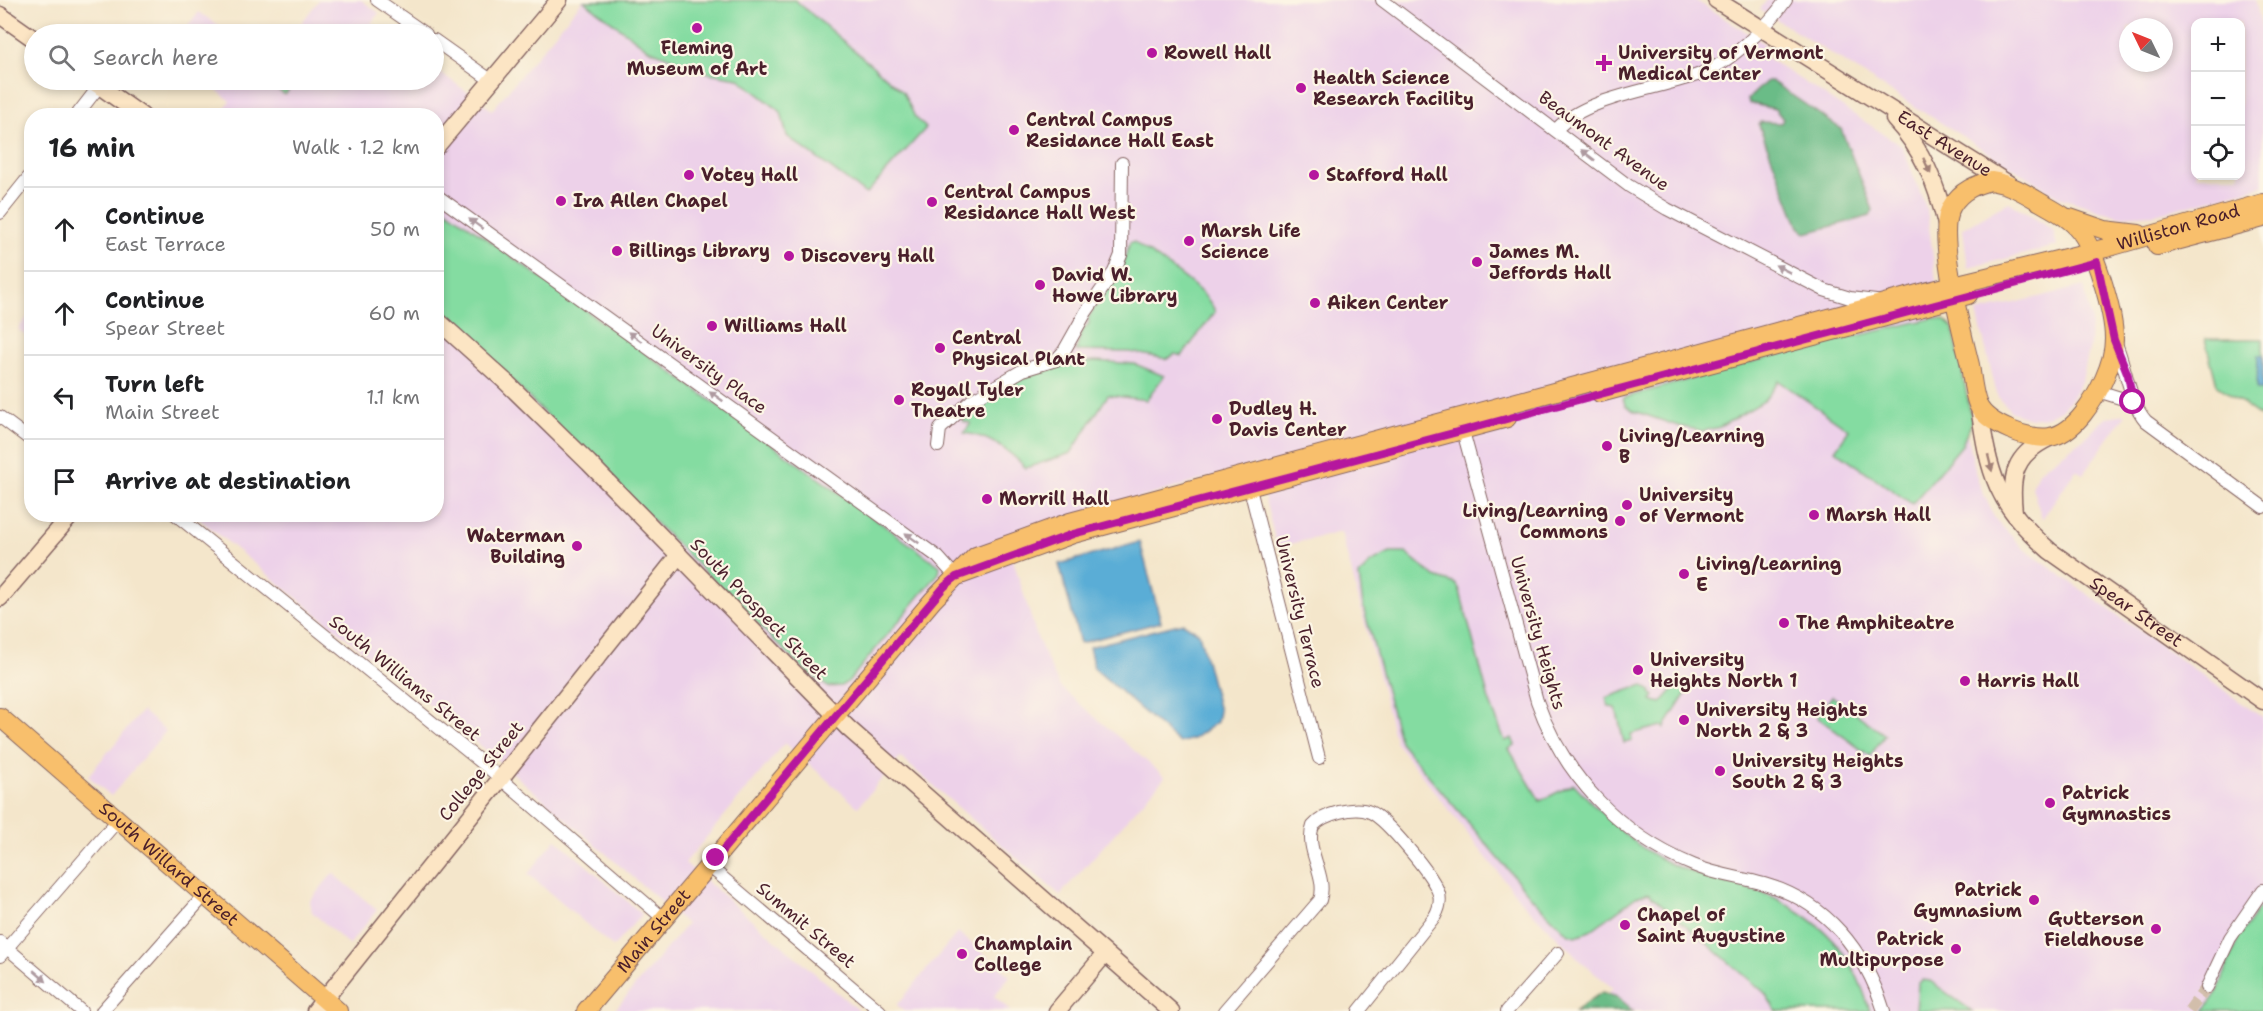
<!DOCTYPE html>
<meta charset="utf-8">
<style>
body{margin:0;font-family:"Shantell Sans",sans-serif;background:#f6f6f6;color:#202124}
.controls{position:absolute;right:18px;top:18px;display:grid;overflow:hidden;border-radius:12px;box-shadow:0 3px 9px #0003}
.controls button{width:54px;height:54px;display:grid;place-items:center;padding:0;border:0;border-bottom:2px solid #e0e0e0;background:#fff;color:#202124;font:30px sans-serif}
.compass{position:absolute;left:2119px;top:18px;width:54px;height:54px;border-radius:50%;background:#fff;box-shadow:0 3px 9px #0003;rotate:313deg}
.stop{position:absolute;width:18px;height:18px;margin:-14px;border:4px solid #b5179e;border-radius:50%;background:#fff}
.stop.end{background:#b5179e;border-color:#fff;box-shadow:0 2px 6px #0008}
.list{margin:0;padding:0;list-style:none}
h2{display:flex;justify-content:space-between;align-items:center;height:78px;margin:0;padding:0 24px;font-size:26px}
h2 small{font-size:20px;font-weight:400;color:#757577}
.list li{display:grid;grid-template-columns:39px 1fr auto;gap:18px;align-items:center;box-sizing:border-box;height:84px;padding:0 24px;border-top:2px solid #e0e0e0}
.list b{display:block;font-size:22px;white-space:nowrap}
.list p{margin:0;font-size:20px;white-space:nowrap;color:#757577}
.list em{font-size:20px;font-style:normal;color:#757577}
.icon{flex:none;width:33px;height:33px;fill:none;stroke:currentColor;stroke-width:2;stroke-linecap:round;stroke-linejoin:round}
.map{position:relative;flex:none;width:2263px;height:1011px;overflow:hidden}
.search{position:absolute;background:#fff;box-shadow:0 3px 9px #0003;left:24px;top:24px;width:420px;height:66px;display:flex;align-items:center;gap:15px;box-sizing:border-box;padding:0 21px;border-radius:33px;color:#757577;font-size:22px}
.panel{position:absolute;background:#fff;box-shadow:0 3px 9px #0003;left:24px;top:108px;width:420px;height:414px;border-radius:24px}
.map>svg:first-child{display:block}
.built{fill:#edd1e9;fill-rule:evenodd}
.green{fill:#84dca1;stroke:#677e66;stroke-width:1.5}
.forest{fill:#6bbc87;stroke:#5a6e59;stroke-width:1.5}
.water{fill:#5aadd6;stroke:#526680;stroke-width:1.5}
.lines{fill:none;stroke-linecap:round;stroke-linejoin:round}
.street-tunnel{stroke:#d2beab;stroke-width:12;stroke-dasharray:12 6;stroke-linecap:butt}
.street-casing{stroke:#866563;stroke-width:14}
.secondary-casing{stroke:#866563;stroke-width:19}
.primary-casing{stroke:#866563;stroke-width:20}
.street{stroke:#fff;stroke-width:12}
.secondary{stroke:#fce5c4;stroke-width:16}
.primary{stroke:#f8bf6c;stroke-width:18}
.oneway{fill:#ae9aa0}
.oneway2{fill:#a38278}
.route{stroke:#b5179e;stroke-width:8}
.poi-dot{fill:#b5179e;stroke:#fcf5e5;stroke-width:2}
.labels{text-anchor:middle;stroke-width:4.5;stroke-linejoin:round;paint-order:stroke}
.poi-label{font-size:18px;font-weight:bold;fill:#4a1f2b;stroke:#fcf5e5;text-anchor:start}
.street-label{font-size:18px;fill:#4a1f2b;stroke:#fcf5e5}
</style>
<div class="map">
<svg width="2263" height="1011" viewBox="0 0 2263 1011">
<rect width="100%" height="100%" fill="#fcf5e5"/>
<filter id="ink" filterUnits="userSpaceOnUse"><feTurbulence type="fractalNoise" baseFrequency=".0167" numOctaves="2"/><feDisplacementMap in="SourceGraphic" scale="12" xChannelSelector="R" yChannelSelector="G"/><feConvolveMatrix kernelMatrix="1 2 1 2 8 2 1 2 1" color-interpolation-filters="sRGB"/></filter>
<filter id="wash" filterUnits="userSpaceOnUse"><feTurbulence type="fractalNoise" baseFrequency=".008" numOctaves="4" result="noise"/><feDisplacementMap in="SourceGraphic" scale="24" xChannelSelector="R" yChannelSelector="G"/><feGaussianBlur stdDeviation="1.35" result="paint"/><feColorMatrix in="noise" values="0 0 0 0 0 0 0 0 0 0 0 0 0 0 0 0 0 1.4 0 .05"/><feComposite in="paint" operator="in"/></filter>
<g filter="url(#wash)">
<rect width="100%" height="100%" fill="#f4e6cb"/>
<path class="built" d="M319,0H361L379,13L371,23L387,34H293Z
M583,0H1695L1765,44L1758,52L1902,146L1927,210L1942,328L1978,481L1995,519L2024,549L2263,718V1011H1593L1613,988L1582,962L1520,900L1396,743L1341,532L1277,547L1256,464L1006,537L1037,637L1059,686L1165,777L1060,895L900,757L858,807L785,743L685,863L859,1011H614L687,924L500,762L194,515L436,514V116L220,115L230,101L205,80H434V68L492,110Z
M1767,0H2255L2263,32V186L2155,214L2118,216L2059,197L1760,9ZM2196,22H2240V176H2196ZM2128,27H2164V63H2128Z
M199,12L230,34H182Z
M2009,202L2053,230L2057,246L1968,268L1963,228Z
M2084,286L2091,319L2090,346L2082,380L2072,397L2061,410L2047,417L2030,419L2010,411L1997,395L1977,312Z
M31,313V340L18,329Z
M2126,414L2083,474L2076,470L2042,519L2032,487L2038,472L2086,437L2106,417Z
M142,711L166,731L111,796L88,776Z
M556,839L642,914L613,947L528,874Z
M333,873L377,910L349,945L312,912L310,901Z
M958,932L1010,976L994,996L1011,1011H904L897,1005Z"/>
<path class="green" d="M795,0L903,92L915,117L926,128L866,194L787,136L781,112L738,78L709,73L648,49L584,1Z
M264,80H296L285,95Z
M436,202L940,566L939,573L849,681L841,686L828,687L804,670L437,307Z
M1130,242H1134C1154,257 1209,290 1215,312L1182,356L1175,354L1167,359L1130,352L1076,351L1081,333L1089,323L1088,318L1122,267Z
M1934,318L1944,320L1953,328L1972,420L1962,445L1912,504L1835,450L1849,430L1779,381L1764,401L1720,427L1703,431L1678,426L1634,411L1625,405L1623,398L1787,352Z
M2205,339H2263V418L2217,385Z
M1095,361L1135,364L1164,376L1146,400L1108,395L1071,453L1026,468C1010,451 989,436 964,433L971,423L962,421L967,413L964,412C1003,382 1046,366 1095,361Z
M1390,553H1406L1435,577L1456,584L1459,588L1489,700L1505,741L1512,738L1515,745L1509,749L1540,801L1574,784C1601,813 1632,846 1669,863C1701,878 1735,884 1769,895C1777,898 1785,904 1793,908C1836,934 1856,964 1870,1011H1776L1765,993L1648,893L1636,897L1590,931L1576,936L1567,933L1533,899L1400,742L1363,606L1359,576L1370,563Z
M1678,684L1687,692L1664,728L1661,726L1631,734L1632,741L1624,743L1616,708L1609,707L1606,698L1643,685L1651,691L1650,693L1654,696L1651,700L1661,703Z
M1832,696L1885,735L1870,756L1817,717Z
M2263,903V1011H2204L2218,991L2239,936Z
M1922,980L1930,981L1972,1011H1916L1918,984Z"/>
<path class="forest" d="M1767,81H1771L1841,129L1873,210L1870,216L1806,233L1799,227L1759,125L1761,122L1781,123L1783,119L1775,109L1749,103L1748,99Z
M1602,992L1617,997L1633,1011H1575Z"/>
<path class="water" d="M2258,355H2263V389H2257Z
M1140,542L1161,622L1080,643L1059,564Z
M1183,623L1199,633L1219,711L1217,722L1193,739L1179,743L1094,668L1089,647Z"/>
</g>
<g filter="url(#ink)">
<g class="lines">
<path class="street-tunnel" d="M2189,1011L2207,987"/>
<g class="street-casing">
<path id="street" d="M377,0L426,34
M1382,0L1629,186L1667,209L1824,290L1850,298L1876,301
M434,40L492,81
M76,116L100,85
M1557,129C1584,97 1660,89 1700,74C1730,63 1768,26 1786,0
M436,195L938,557L956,577
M0,213L32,173
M2115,341C2126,366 2129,402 2146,421L2263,507
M2098,391L2133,402
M0,417L32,441
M1461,424L1537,701C1563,775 1620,835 1693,865C1716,875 1740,877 1764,884C1827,902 1865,951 1884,1011
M938,446L940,429L972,400L1023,370L1056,360L1064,351L1086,312L1114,272L1121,255L1122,163
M1248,481L1319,758
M175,514L486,766L664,919
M709,866L880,1011
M0,942L81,1011
M0,956L118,820
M2207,987L2230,938L2263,890
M102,1011L204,896
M1224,1011L1320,900C1328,875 1304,850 1313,826C1323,814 1355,805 1370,812C1386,819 1434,876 1439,894C1441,902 1439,909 1435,916L1359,1011
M1507,1011L1558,953"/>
</g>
<g class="secondary-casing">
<g id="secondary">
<path id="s1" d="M1716,0L2009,184"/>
<path d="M0,15L34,39"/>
<path d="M91,80L142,116"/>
<path d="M1894,119C1923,150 1936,183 1946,224"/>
<path d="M436,147L559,0"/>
<path d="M436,319L506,382L589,463L848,728L1171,1011"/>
<path id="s2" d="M1979,406C1989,475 1996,504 2050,551L2263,701"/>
<path d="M2014,512C2010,475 2014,455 2049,438"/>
<path d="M0,598L72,514"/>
<path d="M315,1011L679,555"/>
<path d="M1057,1011L1105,954"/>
</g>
</g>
<g class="primary-casing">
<g id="primary">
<path d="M1991,181C2010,184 2023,192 2040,202C2054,210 2070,218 2080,231C2096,252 2114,313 2114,339C2114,364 2098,395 2083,414C2075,424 2063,435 2050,437C2030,441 1987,424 1978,405C1973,393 1972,377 1970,365C1962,333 1938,240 1949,212C1956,194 1972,185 1991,181Z"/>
<path d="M2070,218L2105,230L2139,234"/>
<path d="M2157,246L2263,218"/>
<path d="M1600,393L1968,295"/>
<path d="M960,575L1073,534L1507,418"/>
<path id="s3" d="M0,717L338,1011"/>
<path id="s4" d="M586,1011L933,600L976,556L1070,522L1929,291L2106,248L2263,203"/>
</g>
</g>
<use href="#street" class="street"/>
<use href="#secondary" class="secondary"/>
<use href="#primary" class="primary"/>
</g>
<defs><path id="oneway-solid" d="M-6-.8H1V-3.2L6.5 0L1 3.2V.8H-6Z" transform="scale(1.5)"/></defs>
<g class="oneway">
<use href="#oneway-solid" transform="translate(1588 155) rotate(-142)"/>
<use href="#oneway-solid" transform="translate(476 224) rotate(-144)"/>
<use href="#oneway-solid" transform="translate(1783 269) rotate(-153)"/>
<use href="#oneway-solid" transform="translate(635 337) rotate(-144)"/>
<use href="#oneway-solid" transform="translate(716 396) rotate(-144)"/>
<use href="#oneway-solid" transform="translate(912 538) rotate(-144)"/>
<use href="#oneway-solid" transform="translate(40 976) rotate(41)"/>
</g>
<g class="oneway2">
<use href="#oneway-solid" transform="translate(1927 166) rotate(65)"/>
<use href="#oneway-solid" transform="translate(1990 463) rotate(76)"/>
</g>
</g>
<g class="lines" filter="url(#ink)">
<path class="route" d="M716,858L944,587L956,577L1073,534L2097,262L2114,340L2128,375L2133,402"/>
</g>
<g class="poi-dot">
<circle cx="697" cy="28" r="6"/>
<circle cx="1152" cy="53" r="6"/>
<path d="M1601 54h6v6h6v6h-6v6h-6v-6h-6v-6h6z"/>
<circle cx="1301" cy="88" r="6"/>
<circle cx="1014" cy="130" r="6"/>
<circle cx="689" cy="175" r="6"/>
<circle cx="1314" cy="175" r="6"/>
<circle cx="561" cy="201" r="6"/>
<circle cx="932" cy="202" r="6"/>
<circle cx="1189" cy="241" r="6"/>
<circle cx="617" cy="251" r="6"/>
<circle cx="789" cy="256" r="6"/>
<circle cx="1477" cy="262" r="6"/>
<circle cx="1040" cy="285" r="6"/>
<circle cx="1315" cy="303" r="6"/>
<circle cx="712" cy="326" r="6"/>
<circle cx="940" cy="348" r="6"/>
<circle cx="899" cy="400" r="6"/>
<circle cx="1217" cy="419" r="6"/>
<circle cx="1607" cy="446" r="6"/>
<circle cx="987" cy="499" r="6"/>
<circle cx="1627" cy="505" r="6"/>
<circle cx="1814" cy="515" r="6"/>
<circle cx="1620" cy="521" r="6"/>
<circle cx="577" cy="546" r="6"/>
<circle cx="1684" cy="574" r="6"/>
<circle cx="1784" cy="623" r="6"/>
<circle cx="1638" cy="670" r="6"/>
<circle cx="1965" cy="681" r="6"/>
<circle cx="1684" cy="720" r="6"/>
<circle cx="1720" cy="771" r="6"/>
<circle cx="2050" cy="803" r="6"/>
<circle cx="2034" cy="900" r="6"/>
<circle cx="1625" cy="925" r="6"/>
<circle cx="2156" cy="929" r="6"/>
<circle cx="1956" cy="949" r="6"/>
<circle cx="962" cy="954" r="6"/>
</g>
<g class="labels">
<g class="poi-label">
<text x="697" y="54" text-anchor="middle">Fleming<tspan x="697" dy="21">Museum of Art</tspan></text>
<text x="1164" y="59">Rowell Hall</text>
<text x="1618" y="59">University of Vermont<tspan x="1618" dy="21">Medical Center</tspan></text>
<text x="1313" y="84">Health Science<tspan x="1313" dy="21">Research Facility</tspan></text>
<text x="1026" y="126">Central Campus<tspan x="1026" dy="21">Residance Hall East</tspan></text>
<text x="701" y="181">Votey Hall</text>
<text x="1326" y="181">Stafford Hall</text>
<text x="944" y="198">Central Campus<tspan x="944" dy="21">Residance Hall West</tspan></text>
<text x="573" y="207">Ira Allen Chapel</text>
<text x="1201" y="237">Marsh Life<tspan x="1201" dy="21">Science</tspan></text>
<text x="629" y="257">Billings Library</text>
<text x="1489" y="258">James M.<tspan x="1489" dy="21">Jeffords Hall</tspan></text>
<text x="801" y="262">Discovery Hall</text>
<text x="1052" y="281">David W.<tspan x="1052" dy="21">Howe Library</tspan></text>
<text x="1327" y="309">Aiken Center</text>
<text x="724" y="332">Williams Hall</text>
<text x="952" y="344">Central<tspan x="952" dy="21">Physical Plant</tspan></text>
<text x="911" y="396">Royall Tyler<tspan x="911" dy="21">Theatre</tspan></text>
<text x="1229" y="415">Dudley H.<tspan x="1229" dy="21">Davis Center</tspan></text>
<text x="1619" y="442">Living/Learning<tspan x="1619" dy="21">B</tspan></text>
<text x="1639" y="501">University<tspan x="1639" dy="21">of Vermont</tspan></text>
<text x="999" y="505">Morrill Hall</text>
<text x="1608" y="517" text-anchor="end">Living/Learning<tspan x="1608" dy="21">Commons</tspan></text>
<text x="1826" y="521">Marsh Hall</text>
<text x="565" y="542" text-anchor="end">Waterman<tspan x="565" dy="21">Building</tspan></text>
<text x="1696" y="570">Living/Learning<tspan x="1696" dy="21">E</tspan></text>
<text x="1796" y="629">The Amphiteatre</text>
<text x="1650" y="666">University<tspan x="1650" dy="21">Heights North 1</tspan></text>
<text x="1977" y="687">Harris Hall</text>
<text x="1696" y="716">University Heights<tspan x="1696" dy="21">North 2 &amp; 3</tspan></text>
<text x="1732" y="767">University Heights<tspan x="1732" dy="21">South 2 &amp; 3</tspan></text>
<text x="2062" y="799">Patrick<tspan x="2062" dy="21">Gymnastics</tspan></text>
<text x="2022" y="896" text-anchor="end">Patrick<tspan x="2022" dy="21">Gymnasium</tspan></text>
<text x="1637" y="921">Chapel of<tspan x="1637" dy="21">Saint Augustine</tspan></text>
<text x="2144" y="925" text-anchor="end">Gutterson<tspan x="2144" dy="21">Fieldhouse</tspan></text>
<text x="1944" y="945" text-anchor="end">Patrick<tspan x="1944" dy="21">Multipurpose</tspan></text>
<text x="974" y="950">Champlain<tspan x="974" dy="21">College</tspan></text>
</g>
<g class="street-label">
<text transform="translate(1604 141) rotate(36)" y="6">Beaumont Avenue</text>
<text dy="6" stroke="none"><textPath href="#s1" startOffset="270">East Avenue</textPath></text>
<text dy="6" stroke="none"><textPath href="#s4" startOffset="1846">Williston Road</textPath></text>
<text transform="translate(709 369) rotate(36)" y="6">University Place</text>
<text transform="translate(759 609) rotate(46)" y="6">South Prospect Street</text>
<text dy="6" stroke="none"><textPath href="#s2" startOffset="272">Spear Street</textPath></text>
<text transform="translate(1300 612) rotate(76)" y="6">University Terrace</text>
<text transform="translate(1538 633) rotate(74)" y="6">University Heights</text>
<text transform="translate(405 678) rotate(39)" y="6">South Williams Street</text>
<text transform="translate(481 771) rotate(-51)" y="6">College Street</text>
<text dy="6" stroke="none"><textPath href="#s3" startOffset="224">South Willard Street</textPath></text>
<text transform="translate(806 925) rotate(40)" y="6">Summit Street</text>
<text dy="6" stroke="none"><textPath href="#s4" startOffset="105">Main Street</textPath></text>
</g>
</g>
</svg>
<div class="controls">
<button>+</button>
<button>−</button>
<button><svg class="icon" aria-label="locate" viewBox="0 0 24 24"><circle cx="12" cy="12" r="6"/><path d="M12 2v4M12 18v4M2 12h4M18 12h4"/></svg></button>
</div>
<svg class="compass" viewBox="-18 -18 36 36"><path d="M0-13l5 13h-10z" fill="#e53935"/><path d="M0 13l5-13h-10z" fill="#757577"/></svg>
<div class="stop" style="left:2133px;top:402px"></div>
<div class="stop end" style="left:716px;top:858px"></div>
<div class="search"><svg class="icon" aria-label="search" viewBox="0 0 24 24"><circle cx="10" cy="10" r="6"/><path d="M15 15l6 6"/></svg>Search here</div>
<section class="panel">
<h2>16 min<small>Walk · 1.2 km</small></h2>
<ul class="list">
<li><svg class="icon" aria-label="ahead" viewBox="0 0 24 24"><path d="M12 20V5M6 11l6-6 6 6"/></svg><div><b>Continue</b><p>East Terrace</p></div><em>50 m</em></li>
<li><svg class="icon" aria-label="ahead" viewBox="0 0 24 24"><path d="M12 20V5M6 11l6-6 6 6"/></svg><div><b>Continue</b><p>Spear Street</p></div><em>60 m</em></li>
<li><svg class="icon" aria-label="left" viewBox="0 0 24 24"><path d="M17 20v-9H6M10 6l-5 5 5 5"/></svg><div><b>Turn left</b><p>Main Street</p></div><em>1.1 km</em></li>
<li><svg class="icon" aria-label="arrive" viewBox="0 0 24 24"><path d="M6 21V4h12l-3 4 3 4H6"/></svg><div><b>Arrive at destination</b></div></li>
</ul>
</section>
</div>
